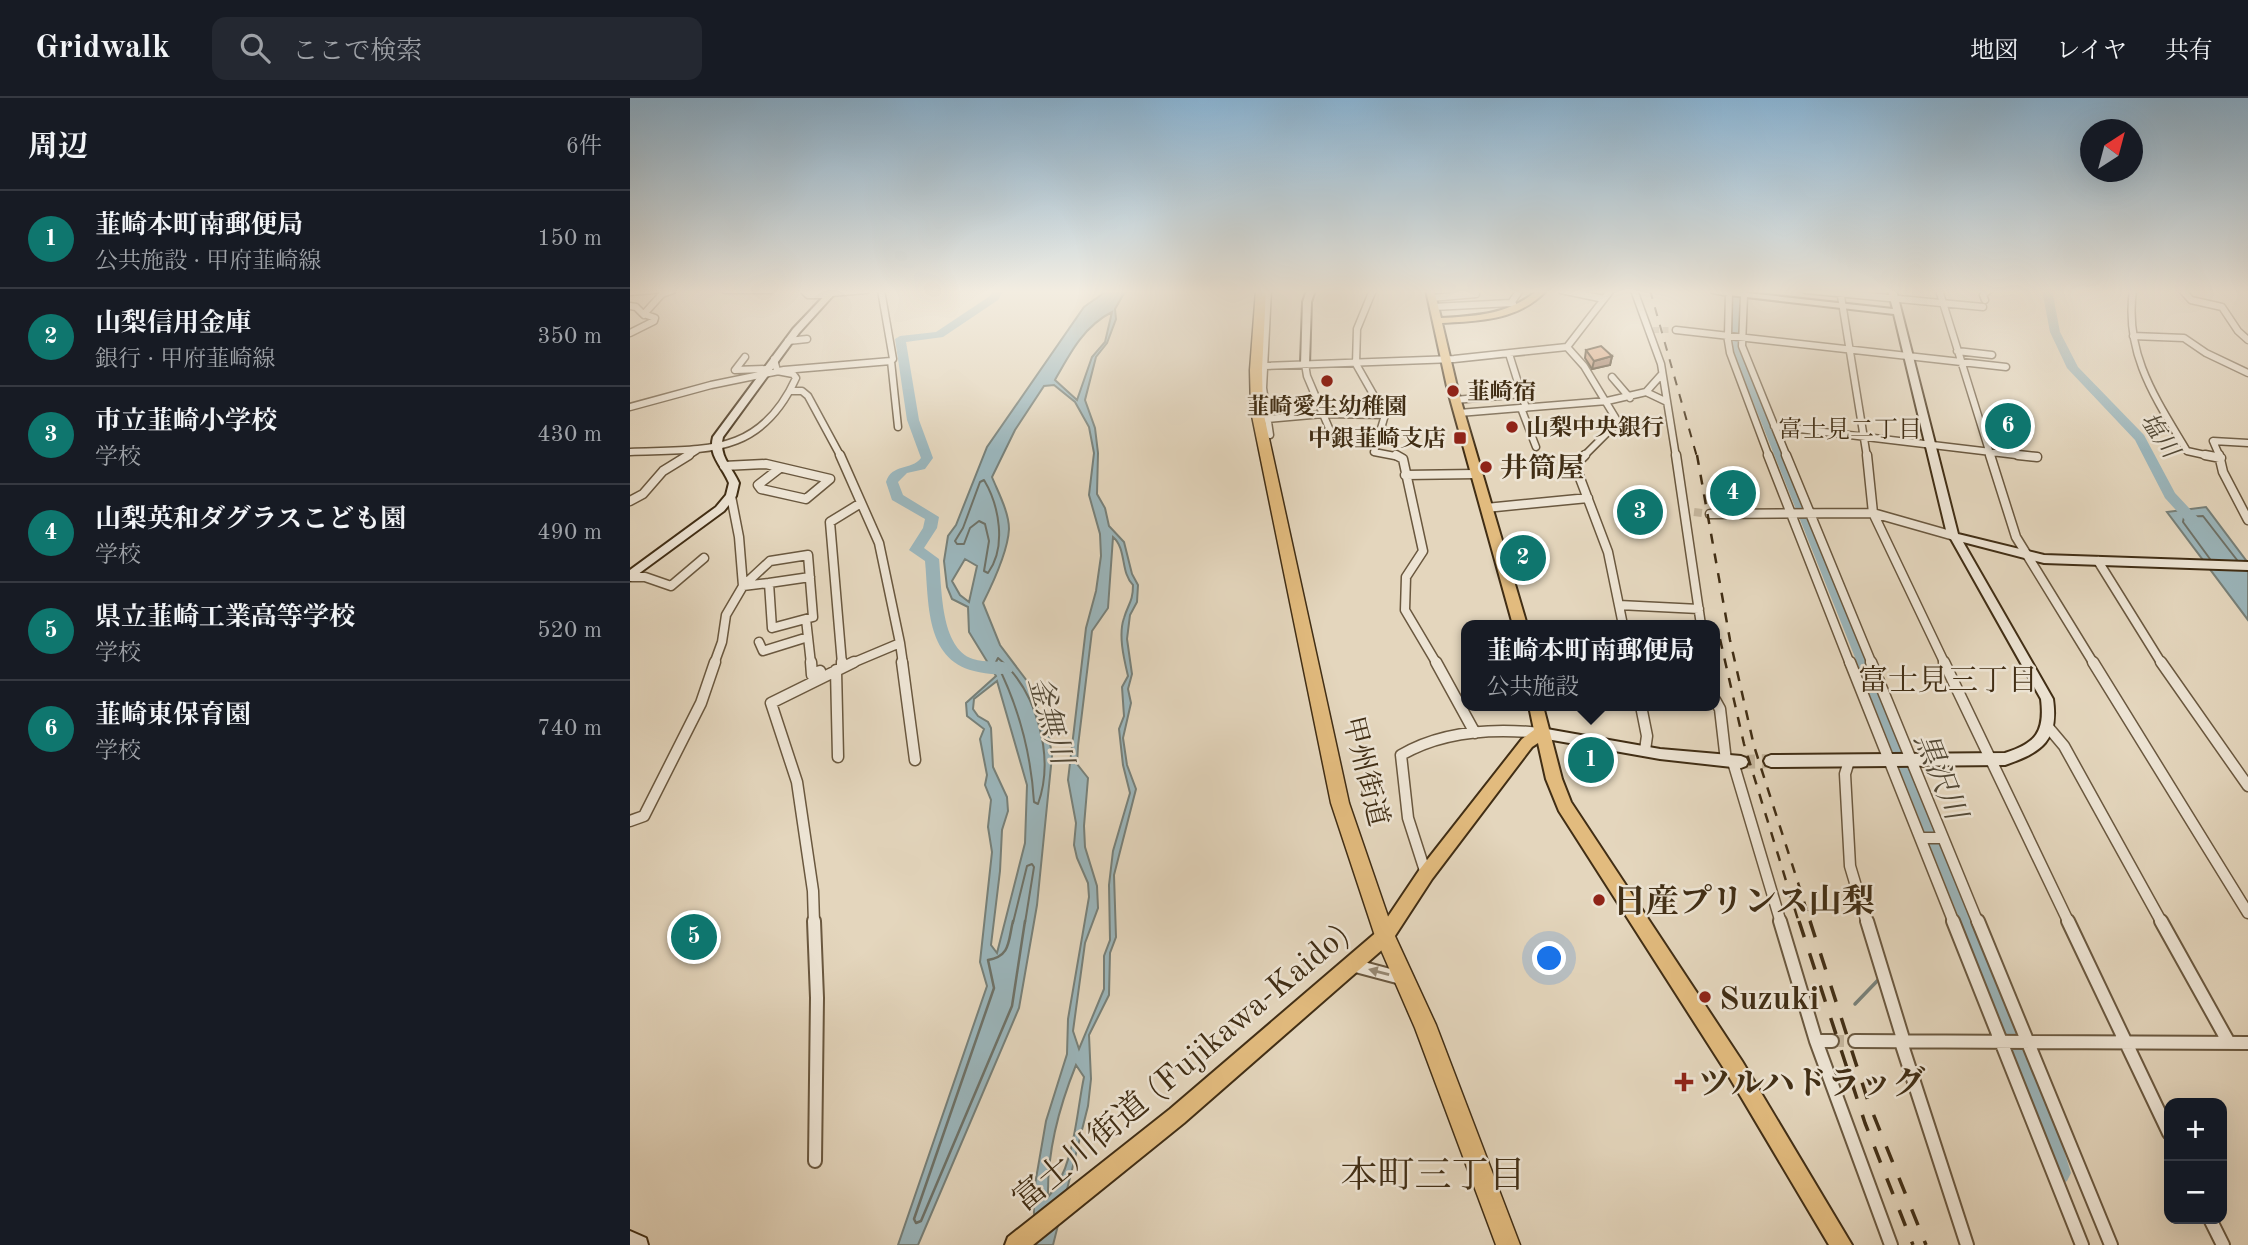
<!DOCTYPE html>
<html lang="ja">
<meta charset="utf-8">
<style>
body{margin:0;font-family:"Old Standard TT","Noto Serif JP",serif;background:#242831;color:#f1f3f6}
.controls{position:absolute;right:21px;bottom:21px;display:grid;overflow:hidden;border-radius:14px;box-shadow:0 7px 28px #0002}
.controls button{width:63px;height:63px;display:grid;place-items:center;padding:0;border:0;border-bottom:2px solid #363941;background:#171b24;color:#f1f3f6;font:35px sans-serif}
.compass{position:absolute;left:1450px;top:21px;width:63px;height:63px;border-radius:50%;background:#171b24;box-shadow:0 7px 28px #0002;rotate:36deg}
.you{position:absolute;left:920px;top:861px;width:24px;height:24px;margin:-18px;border:5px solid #fff;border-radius:50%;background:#1a73e8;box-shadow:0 0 0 10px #1a73e833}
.badge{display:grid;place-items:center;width:46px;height:46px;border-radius:50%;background:#0f766e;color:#fff;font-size:23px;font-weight:700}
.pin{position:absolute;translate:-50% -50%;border:4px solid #fff;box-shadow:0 2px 7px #0006}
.popup{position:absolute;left:831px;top:522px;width:259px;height:91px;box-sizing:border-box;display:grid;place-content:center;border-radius:14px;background:#171b24;filter:drop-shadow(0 2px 5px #0005);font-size:23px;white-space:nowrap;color:#9ea1a6}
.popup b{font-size:26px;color:#f1f3f6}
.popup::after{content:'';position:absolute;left:50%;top:100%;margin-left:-14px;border:14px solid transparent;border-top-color:#171b24}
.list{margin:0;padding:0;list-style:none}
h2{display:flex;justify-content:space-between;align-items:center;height:91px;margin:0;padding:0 28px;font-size:30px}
h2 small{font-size:23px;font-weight:400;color:#9ea1a6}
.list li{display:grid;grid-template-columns:46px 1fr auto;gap:21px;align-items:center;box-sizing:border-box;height:98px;padding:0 28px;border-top:2px solid #363941}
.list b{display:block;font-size:26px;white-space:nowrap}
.list p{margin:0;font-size:23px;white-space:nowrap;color:#9ea1a6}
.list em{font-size:23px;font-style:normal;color:#9ea1a6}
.icon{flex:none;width:38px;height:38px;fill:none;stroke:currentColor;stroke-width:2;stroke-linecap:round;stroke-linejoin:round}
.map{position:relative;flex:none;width:1618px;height:1147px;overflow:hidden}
header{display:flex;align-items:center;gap:42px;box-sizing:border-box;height:98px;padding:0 35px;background:#171b24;border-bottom:2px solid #363941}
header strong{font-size:33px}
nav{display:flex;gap:38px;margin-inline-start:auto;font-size:24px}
.search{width:490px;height:63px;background:#242831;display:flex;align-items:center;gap:18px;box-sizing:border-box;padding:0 24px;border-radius:14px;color:#9ea1a6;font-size:26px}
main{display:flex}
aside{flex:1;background:#171b24}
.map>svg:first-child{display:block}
.water{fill:#9bb6bc;stroke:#778079;stroke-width:2;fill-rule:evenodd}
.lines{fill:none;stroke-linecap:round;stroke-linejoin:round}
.shore-far1{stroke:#6e7268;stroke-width:2}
.shore{stroke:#6e7268;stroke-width:2.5}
.stream{stroke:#778079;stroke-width:3.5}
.river{fill:#9bb6bc;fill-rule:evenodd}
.street-tunnel-far2{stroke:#c3b49b;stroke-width:6;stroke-dasharray:6 3.5;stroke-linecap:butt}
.street-tunnel-far1{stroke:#c3b49b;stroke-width:8;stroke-dasharray:8 3.5;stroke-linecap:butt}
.street-tunnel{stroke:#c3b49b;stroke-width:12;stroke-dasharray:12 6;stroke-linecap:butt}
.secondary-tunnel{stroke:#c3b49b;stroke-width:14;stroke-dasharray:14 7;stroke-linecap:butt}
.street-far3-casing{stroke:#6a583f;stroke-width:9}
.street-far2-casing{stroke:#6a583f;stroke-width:11}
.street-far1-casing{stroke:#6a583f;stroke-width:13}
.street-casing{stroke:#6a583f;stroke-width:16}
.secondary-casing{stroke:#412e15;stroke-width:4}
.primary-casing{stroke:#412e15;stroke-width:4}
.highway-casing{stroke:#412e15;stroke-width:3}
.street-far3{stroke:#ede4d4;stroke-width:6}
.street-far2{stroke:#ede4d4;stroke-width:8}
.street-far1{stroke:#ede4d4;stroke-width:10}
.street{stroke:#ede4d4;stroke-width:12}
.secondary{fill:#ede4d4;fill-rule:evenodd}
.primary{fill:#e2bb7e;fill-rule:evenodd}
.highway{fill:#e2bb7e;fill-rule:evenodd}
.rail-far2{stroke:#412e15;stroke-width:2;stroke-dasharray:9 9;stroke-linecap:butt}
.rail-far1{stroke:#412e15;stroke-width:2.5;stroke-dasharray:10 10;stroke-linecap:butt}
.rail{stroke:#412e15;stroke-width:3.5;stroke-dasharray:17 17;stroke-linecap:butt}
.wall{fill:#bd8f6e;stroke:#412e15;stroke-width:2}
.shaded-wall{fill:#9a745a;stroke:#412e15;stroke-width:2}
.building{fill:#dca680;stroke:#412e15;stroke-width:2}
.oneway{fill:#978974}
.poi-dot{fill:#8f2418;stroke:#ede4d4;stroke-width:2.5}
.labels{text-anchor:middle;stroke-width:5;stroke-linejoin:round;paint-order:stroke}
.far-poi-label{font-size:23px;font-weight:bold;fill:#412e15;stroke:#ede4d4;text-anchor:start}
.far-neighbourhood-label{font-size:24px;fill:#412e15;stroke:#ede4d4}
.far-water-label{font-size:24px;font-style:italic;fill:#534936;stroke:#ede4d4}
.poi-label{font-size:28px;font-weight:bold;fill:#412e15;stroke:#ede4d4;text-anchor:start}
.street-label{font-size:28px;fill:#412e15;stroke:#ede4d4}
.neighbourhood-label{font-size:30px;fill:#412e15;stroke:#ede4d4}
.water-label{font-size:30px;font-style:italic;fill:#534936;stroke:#ede4d4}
.near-poi-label{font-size:33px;font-weight:bold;fill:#412e15;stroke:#ede4d4;text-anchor:start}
.near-street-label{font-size:33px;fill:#412e15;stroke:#ede4d4}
.near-neighbourhood-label{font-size:37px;fill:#412e15;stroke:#ede4d4}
</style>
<header>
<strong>Gridwalk</strong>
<div class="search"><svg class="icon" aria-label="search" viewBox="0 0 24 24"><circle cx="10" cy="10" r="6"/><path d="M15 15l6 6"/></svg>ここで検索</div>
<nav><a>地図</a><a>レイヤ</a><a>共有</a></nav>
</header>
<main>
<aside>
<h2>周辺<small>6件</small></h2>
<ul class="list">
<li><span class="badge">1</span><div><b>韮崎本町南郵便局</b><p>公共施設 · 甲府韮崎線</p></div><em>150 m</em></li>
<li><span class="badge">2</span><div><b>山梨信用金庫</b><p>銀行 · 甲府韮崎線</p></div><em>350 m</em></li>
<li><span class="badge">3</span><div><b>市立韮崎小学校</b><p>学校</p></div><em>430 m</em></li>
<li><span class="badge">4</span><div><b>山梨英和ダグラスこども園</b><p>学校</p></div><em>490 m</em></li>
<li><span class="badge">5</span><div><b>県立韮崎工業高等学校</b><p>学校</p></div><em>520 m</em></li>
<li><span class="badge">6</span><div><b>韮崎東保育園</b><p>学校</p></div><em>740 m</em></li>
</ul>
</aside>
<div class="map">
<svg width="1618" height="1147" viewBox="0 0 1618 1147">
<rect width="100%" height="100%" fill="#e4d6bd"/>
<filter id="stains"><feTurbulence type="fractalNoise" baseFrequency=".00286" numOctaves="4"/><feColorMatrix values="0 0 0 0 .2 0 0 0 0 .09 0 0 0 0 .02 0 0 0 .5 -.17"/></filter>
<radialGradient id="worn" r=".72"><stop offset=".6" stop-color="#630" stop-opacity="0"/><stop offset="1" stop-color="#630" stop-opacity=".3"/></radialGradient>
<path class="water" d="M478,192H496L485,211L486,221L477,245L466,259L455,302L465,330L468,355L467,396L475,410L479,428L494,444L502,476L508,487L507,504L500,517L497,541L502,576L498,591L501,605L493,640L497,667L506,691L484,777L486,839L480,855L479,897L459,937L461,981L458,1008L423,1147H406L403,1098L416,1023L437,956L438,921L459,799L458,785L447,760L444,747L446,725L438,682L456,530L466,493L471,458L470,436L459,397L464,355L459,329L445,304L424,287L414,288L385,332L362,379C368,394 379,414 379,431C378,453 363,485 353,505L370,547L397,583L419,638L422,658L407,807L389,910L288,1147H268L357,888L350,864L362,754L358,729L361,702L355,687L357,677L350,641L354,631L337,618L336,605L366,578L339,534L338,509L322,501L317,489L314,463L318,438L326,427L357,349L454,209ZM482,214L475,244L462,259L447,302L425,282C440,255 454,228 482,214ZM483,439C497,451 490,474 503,487C503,504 498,506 494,520C488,537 494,561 498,578L492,589L494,618L489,631L493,667L500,695L483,753L479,787L480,842L474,858V891L449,951L443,933L455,845L468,810L467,788L455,749L454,728L458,680L447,666L448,648L462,533L478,510ZM335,461L347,468L339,504L330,497L322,483ZM367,583L397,687L395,745L367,855L361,847L370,773L372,732L378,713L377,699L363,669L361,630L358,624L348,618L343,611L344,601ZM446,967L454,979C446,1016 445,1070 418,1099C417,1053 429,1009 446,967Z
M1576,409L1618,465V522L1537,414Z"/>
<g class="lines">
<path class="shore-far1" d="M354,382C369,407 377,449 358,475L354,473L359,443L355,426L349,423L340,430L334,446H327L325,443L333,430L350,384Z
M1580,461L1553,424L1554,419L1573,418L1607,462
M368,560C407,592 425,659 408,706L404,704C401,656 388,607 366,564Z
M383,825L397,768L402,766L404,769L395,825"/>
<path class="shore" d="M383,823C378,843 381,858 358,862L364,890L284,1121L286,1125L291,1123L382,908L395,823"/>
<path class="stream" d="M1225,906L1250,880"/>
<path class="river" d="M364,192H374L368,202L313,239L276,244L289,322L303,360L295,371L277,375L268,384L273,397L309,419L307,430L294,450L309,461C312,490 310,550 343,561C356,565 369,562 382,566L384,570L382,574C370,578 356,576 344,573C295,561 299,504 295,463L279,452L293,430L295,421L262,402L256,384C262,365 281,373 291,360L277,322L265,241L270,238L306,234L360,198Z
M1105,192H1115L1109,211L1110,246L1364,858L1410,975L1441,1075L1437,1083L1429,1087L1421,1083L1417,1075L1388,975L1344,858L1100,246L1099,211Z
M1412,192H1422L1430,234L1448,269L1514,337L1545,395L1574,426L1576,429L1574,432H1564L1535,400L1505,342L1437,270L1420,234Z"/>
<path class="street-tunnel-far2" d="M1023,232H1046"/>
<path class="street-tunnel-far1" d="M1064,414L1080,416"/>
<path class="street-tunnel" d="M1202,943H1225"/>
<path class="secondary-tunnel" d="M1111,664L1141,663"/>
<g class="street-far3-casing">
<path id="street-far3" d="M95,192H140
M173,192L178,197H199
M251,192L263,261L261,263L268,329
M638,192L633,290L640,337
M743,192L727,231L726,266L755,317L744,354L770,359
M800,192H814
M931,192L974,201
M1004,192L1031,266L1046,359
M1083,192L1099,195L1098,237
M1175,192L1353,209
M1210,192L1237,359
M1309,192L1361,359
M1503,192C1494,256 1526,301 1557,353L1584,359
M1552,192L1561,202L1592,209L1608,233L1618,242
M0,194L24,192
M201,195L236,192
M1114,197L1112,248L1157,359
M801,200L846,196
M1355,202L1353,197L1359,192
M883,206L881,205L890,192
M0,208L6,209L14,217
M803,209L881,205
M1046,232L1376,269
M0,235L24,223L25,220L14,216L32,196L43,192
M1097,237L1100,255L1139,359
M1503,238L1554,240L1576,255L1618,275
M158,243L177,241
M937,249L954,268L988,324L953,359
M1327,253L1362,257
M115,259L105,272L137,271
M880,259L896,310
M675,266L677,278L704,342
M635,268L824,261L937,249L981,192
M982,279L1000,300
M161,293H172L178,298L211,359
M1016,294L1032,276
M825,302L892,296
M0,309L81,287L154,272L261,263
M891,310L906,349
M829,315L977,303L1016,294L1037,304
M637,321L693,316L755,317
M1144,328L1403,359
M0,354C75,351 130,359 166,280L163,276L147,273L144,261
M56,359L67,352
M1590,359L1583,343L1618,345"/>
</g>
<g class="street-far2-casing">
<path id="street-far2" d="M210,357L249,445L270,545L220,566
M766,357L773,361L793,453L776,479L775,512L807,566
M955,357L945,367L978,454L993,527
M1046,357L1071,527
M1138,357L1220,566
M1156,357L1242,566
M1237,357L1243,415L1315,566
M1360,357L1386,439L1464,566
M1388,357L1407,359
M1575,357L1591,360
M1589,357L1593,374L1618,422
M94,368L136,366L200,381L176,401L131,391L128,387L150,370
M775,377L846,376
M0,403L13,396L33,373L59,357
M856,410L958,400
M1080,416L1243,415L1324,438
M178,457L183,519L142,530L139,485L113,488L140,463Z
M1468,463L1532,566
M0,479H15L41,488L74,460
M139,485L180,479
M989,507L1069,511
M176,521L181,566
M129,544L133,553L178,539
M270,545L273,566
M84,566L92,544L96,517L113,488L109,439L101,398
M212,566L200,424L231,405"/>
</g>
<g class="street-far1-casing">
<path id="street-far1" d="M181,564L182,577L190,573
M212,564V569
M272,564L285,662
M806,564L845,635
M1220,564L1324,825
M1241,564L1348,825
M1314,564L1439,825
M1463,564L1618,815
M1531,564L1618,688
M206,572L208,659
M1085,602L1090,611L1096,663
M1011,608L1017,638L1015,652
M1418,629L1434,648L1532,825
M1219,663L1215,676L1220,768L1237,825
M1103,664L1151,825
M0,723L14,718L71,605L85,564
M1291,740H1313
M796,776L778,720L771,657C812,633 864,630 911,635
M184,825L183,793L167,684L141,605L224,564"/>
</g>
<g class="street-casing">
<path id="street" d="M184,823L187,900L185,1063
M1150,823L1186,943L1261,1147
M1237,823L1274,944
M1323,823L1452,1147
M1348,823L1481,1147
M1438,823L1539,1035
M1531,823L1599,945
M722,867L771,880
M1186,943H1202
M1225,943L1618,945
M1271,944L1337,1147
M1580,1121L1593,1147"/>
</g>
<g class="secondary-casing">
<path id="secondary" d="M200,192H208L169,235L93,339C88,358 102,369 109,385L106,398L94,413L0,482V472L86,409L96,397L99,385C92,368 78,358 83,339L163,231Z
M677,192H685L681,204L679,266L675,269L671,266L673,204Z
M1258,192H1266L1328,436L1414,457L1618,464V472L1414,465L1333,444L1423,601C1429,643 1412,654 1375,667L1141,669L1136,667L1134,663L1136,659L1141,657L1375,655C1406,645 1415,634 1411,601L1316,432L1264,216L1099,197L1095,195L1099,193L1263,211Z
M911,630L1030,651L1111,658L1116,660L1118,664L1116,668L1111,670L1030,661L911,640L906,639L905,635L906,631Z
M0,1133L16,1140L18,1147H0Z"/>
</g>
<g class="primary-casing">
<path id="primary" d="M796,192H804L811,220C848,218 879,216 908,192H917C889,222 851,223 812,225L828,293L897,527H883L818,293Z
M899,608H913L932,681L941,704L1112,963L1222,1147H1199L1098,977L929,713L916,681L908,645L902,649L802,781L761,844L554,1025L403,1147H375L378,1139L540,1011L749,832L790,771L892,641L904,632Z"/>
</g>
<g class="highway-casing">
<path id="highway" d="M626,192H636L632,272L633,313L719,705L764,836L806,927L890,1147H866L785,930L745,838L701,705L621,313L620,272Z"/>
</g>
<use href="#street-far3" class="street-far3"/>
<use href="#street-far2" class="street-far2"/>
<use href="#street-far1" class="street-far1"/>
<use href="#street" class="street"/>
<use href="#secondary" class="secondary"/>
<use href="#primary" class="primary"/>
<use href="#highway" class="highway"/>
<path class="rail-far2" d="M1020,192L1067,359"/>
<path class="rail-far1" d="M1067,357L1100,542L1124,648L1181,825
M1090,541L1114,646L1169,825"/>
<path class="rail" d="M1169,823L1235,1025L1283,1147
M1180,823L1238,1003L1296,1147"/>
</g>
<path class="wall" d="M956,252L982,258L980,267L962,271L955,260Z"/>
<path class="shaded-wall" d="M982,258L980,267L962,271L964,263Z"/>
<path class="building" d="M971,248L982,258L964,263L956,252Z"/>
<defs><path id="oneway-solid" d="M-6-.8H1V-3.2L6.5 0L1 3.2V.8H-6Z" transform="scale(1.75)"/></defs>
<use class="oneway" href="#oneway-solid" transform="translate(749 874) rotate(-165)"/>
<linearGradient id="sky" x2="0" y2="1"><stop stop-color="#89b5d6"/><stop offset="0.55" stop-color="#f3ede1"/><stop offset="1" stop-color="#f3ede1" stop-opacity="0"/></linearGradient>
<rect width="1618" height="352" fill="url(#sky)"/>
<g class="poi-dot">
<circle cx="697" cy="283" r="7"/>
<circle cx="823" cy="293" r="7"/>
<circle cx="882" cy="329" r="7"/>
<rect x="823" y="333" width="14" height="14" rx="3.5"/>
<circle cx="856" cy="369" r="7"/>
<circle cx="969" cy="802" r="7"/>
<circle cx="1075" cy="899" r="7"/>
<path d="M1050.5 973.5h7v7h7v7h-7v7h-7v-7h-7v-7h7z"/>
</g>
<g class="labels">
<g class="far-poi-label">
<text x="837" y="301">韮崎宿</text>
<text x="697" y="316" text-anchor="middle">韮崎愛生幼稚園</text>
<text x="896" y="337">山梨中央銀行</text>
<text x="816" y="348" text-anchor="end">中銀韮崎支店</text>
</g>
<g class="far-neighbourhood-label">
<text x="1220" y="339">富士見二丁目</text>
</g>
<g class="far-water-label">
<text transform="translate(1530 337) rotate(56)" y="8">塩川</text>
</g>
<g class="poi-label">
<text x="870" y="379">井筒屋</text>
</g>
<g class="street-label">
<text transform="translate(737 673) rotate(76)" y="10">甲州街道</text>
</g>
<g class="neighbourhood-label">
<text x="1318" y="592">富士見三丁目</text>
</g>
<g class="water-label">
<text transform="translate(421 622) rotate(74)" y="10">釜無川</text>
<text transform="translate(1311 678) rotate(68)" y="10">黒沢川</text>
</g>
<g class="near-poi-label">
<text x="983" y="814">日産プリンス山梨</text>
<text x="1089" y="911">Suzuki</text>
<text x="1068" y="996">ツルハドラッグ</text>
</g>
<g class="near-street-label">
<text transform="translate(550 968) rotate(-40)" y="12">富士川街道 (Fujikawa-Kaido)</text>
</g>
<g class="near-neighbourhood-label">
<text x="803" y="1089">本町三丁目</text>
</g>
</g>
<rect width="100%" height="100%" filter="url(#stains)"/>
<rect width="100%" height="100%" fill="url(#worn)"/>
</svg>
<div class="controls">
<button>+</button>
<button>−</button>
</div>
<svg class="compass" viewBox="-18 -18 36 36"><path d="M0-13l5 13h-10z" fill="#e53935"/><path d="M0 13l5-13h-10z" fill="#9ea1a6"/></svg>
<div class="you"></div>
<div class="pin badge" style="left:961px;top:662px">1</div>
<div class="popup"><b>韮崎本町南郵便局</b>公共施設</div>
<div class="pin badge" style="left:893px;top:460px">2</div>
<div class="pin badge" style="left:1010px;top:414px">3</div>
<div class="pin badge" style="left:1103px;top:395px">4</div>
<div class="pin badge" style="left:64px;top:839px">5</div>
<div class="pin badge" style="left:1378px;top:328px">6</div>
</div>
</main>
